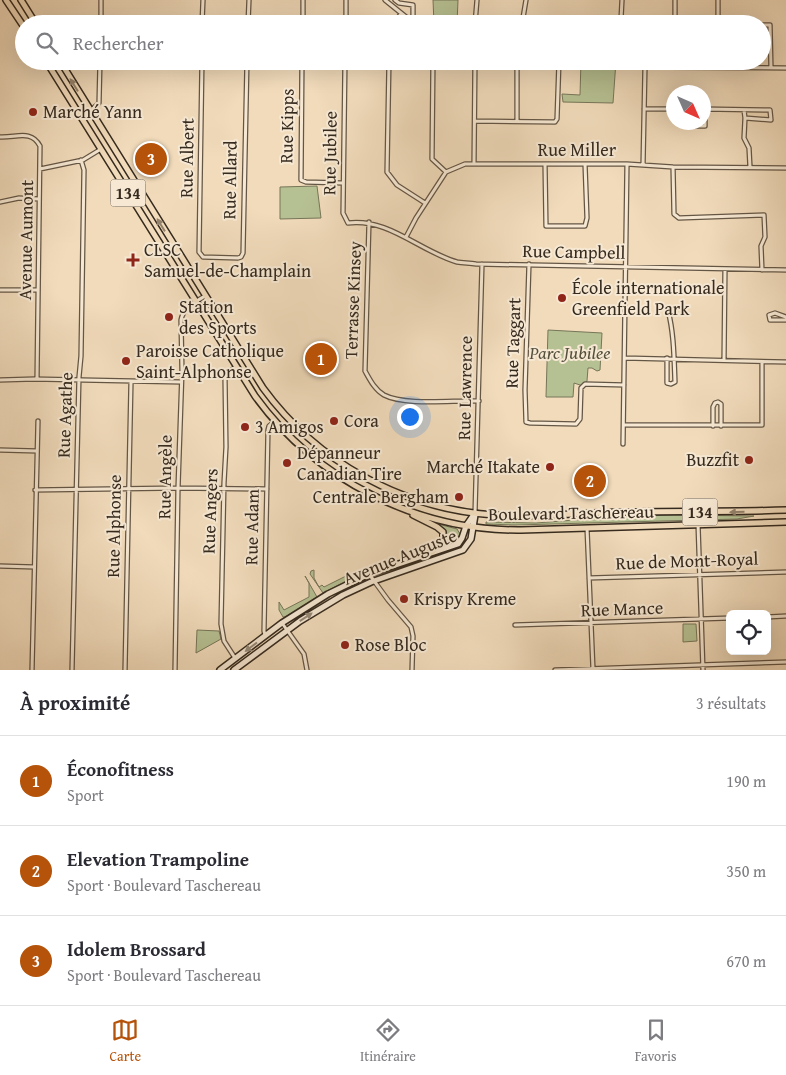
<!DOCTYPE html>
<html lang="fr">
<meta charset="utf-8">
<style>
body{margin:0;font-family:"Gentium Book Plus",serif;background:#f2f2f3;color:#2b2b33}
.controls{position:absolute;right:15px;bottom:15px;display:grid;overflow:hidden;border-radius:8px;box-shadow:0 5px 20px #0002}
.controls button{width:45px;height:45px;display:grid;place-items:center;padding:0;border:0;border-bottom:1px solid #e1e1e2;background:#fff;color:#2b2b33;font:25px sans-serif}
.compass{position:absolute;left:666px;top:85px;width:45px;height:45px;border-radius:50%;background:#fff;box-shadow:0 5px 20px #0002;rotate:135deg}
.you{position:absolute;left:409px;top:416px;width:18px;height:18px;margin:-12px;border:4px solid #fff;border-radius:50%;background:#1a73e8;box-shadow:0 0 0 8px #1a73e833}
.badge{display:grid;place-items:center;width:32px;height:32px;border-radius:50%;background:#b45309;color:#fff;font-size:16px;font-weight:700}
.pin{position:absolute;translate:-50% -50%;border:2px solid #fff;box-shadow:0 1px 5px #0006}
.list{margin:0;padding:0;list-style:none}
h2{display:flex;justify-content:space-between;align-items:center;height:65px;margin:0;padding:0 20px;font-size:21px}
h2 small{font-size:16px;font-weight:400;color:#7c7c81}
.list li{display:grid;grid-template-columns:32px 1fr auto;gap:15px;align-items:center;box-sizing:border-box;height:90px;padding:0 20px;border-top:1px solid #e1e1e2}
.list b{display:block;font-size:19px;white-space:nowrap}
.list p{margin:0;font-size:16px;white-space:nowrap;color:#7c7c81}
.list em{font-size:16px;font-style:normal;color:#7c7c81}
.icon{flex:none;width:28px;height:28px;fill:none;stroke:currentColor;stroke-width:2;stroke-linecap:round;stroke-linejoin:round}
.map{position:relative;flex:none;width:786px;height:670px;overflow:hidden}
.search{position:absolute;background:#fff;box-shadow:0 5px 20px #0002;left:15px;right:15px;top:15px;height:55px;display:flex;align-items:center;gap:12px;box-sizing:border-box;padding:0 18px;border-radius:28px;color:#7c7c81;font-size:19px}
.sheet{height:335px;background:#fff}
nav{display:flex;justify-content:space-around;align-items:center;box-sizing:border-box;height:70px;border-top:1px solid #e1e1e2;background:#fff;font-size:14px;color:#7c7c81}
nav a{display:grid;justify-items:center;gap:2px}
nav .on{color:#b45309}
.map>svg:first-child{display:block}
.green{fill:#b6c193;stroke:#767658}
.lines{fill:none;stroke-linecap:round;stroke-linejoin:round}
.minor-casing{stroke:#645645;stroke-width:5.5}
.secondary-casing{stroke:#352a1e;stroke-width:8}
.primary-casing{stroke:#352a1e;stroke-width:8}
.minor{stroke:#f6e8d3;stroke-width:3}
.secondary{stroke:#f6e8d3;stroke-width:5}
.primary{stroke:#f1dbbb;stroke-width:5}
.oneway{fill:#93826c}
.oneway2{fill:#968978}
.poi-dot{fill:#8f2418;stroke:#f6e8d3;stroke-width:2}
.labels{text-anchor:middle;stroke-width:4;stroke-linejoin:round;paint-order:stroke}
.shield{fill:#f6e8d3;stroke:#6f6354;stroke-width:1}
.shield-label{font-size:16px;font-weight:bold;fill:#352a1e}
.poi-label{font-size:18px;fill:#352a1e;stroke:#f6e8d3;text-anchor:start}
.street-label{font-size:18px;fill:#352a1e;stroke:#f6e8d3}
.park-label{font-size:18px;font-style:italic;fill:#55503b;stroke:#f6e8d3}
</style>
<div class="map">
<svg width="786" height="670" viewBox="0 0 786 670">
<rect width="100%" height="100%" fill="#f1dbbb"/>
<filter id="stains"><feTurbulence type="fractalNoise" baseFrequency=".004" numOctaves="4"/><feColorMatrix values="0 0 0 0 .2 0 0 0 0 .09 0 0 0 0 .02 0 0 0 .5 -.17"/></filter>
<radialGradient id="worn" r=".72"><stop offset=".6" stop-color="#630" stop-opacity="0"/><stop offset="1" stop-color="#630" stop-opacity=".3"/></radialGradient>
<path class="green" d="M433,0H458L457,24H434Z
M581,61H616L613,103L563,102L562,94L580,95Z
M317,186L321,218L280,219V187Z
M548,330L602,333L600,370L597,371L592,368H588L587,381L583,386L574,383L573,397H546Z
M673,515L754,516L737,519L515,525L486,524V522L536,523L613,517Z
M438,524L457,529L460,534L457,539L444,544L446,533Z
M314,570V578L319,587L322,585L324,587L346,576L348,577V580L323,593L310,574L311,571Z
M305,576L317,597L285,617H283L279,610V602L284,610L309,597V583Z
M683,624H696L697,641L683,642Z
M197,630L219,631L221,639L196,653Z"/>
<g class="lines">
<g class="minor-casing">
<path id="minor" d="M385,0L411,21L421,24
M395,0L399,3L413,5V23
M675,0V24
M621,19L622,0
M101,24V0
M202,24L203,0
M248,24L249,0
M303,24V0
M346,24V0
M393,24L401,14
M475,24L477,0
M522,24L526,0
M569,24L577,19L675,21
M718,24V0
M762,25H770L771,68
M202,61L199,252L203,257L238,258L241,257L243,253L247,61
M302,61L301,180L306,182L342,183
M345,61L343,213L348,223C389,218 419,251 457,262C463,263 470,263 476,264L786,270
M389,61L387,172L397,185L425,203
M433,61L432,159L446,172
M622,67L786,68
M644,109H674
M704,109L770,110L771,120L745,118L744,110
M90,111L99,103L100,61
M745,118L744,138L749,148L750,167
M475,121L555,122L557,119L559,61
M517,121V61
M687,122V126H705V109
M0,137C16,138 31,129 40,146L37,379
M474,163L475,61
M545,164L546,226H585L587,218L585,164
M643,165L645,67
M673,167L674,214L679,218L764,215L765,237L761,246L762,270
M40,169L83,160L101,149
M0,202L19,198L39,199
M369,222L365,371C370,380 375,390 384,395C405,406 454,400 479,401
M406,237L416,218L446,172L465,164H627L673,167L786,168
M529,264L525,390L526,422L530,423L576,424L580,419L581,388L585,384L624,385
M0,290H38
M786,317L775,313L769,315L770,320H786
M625,358L786,362
M667,358V383L671,384L675,382C674,357 674,334 668,310
M724,360L725,269
M0,380L34,379L181,382
M624,425H762V362
M713,426V407L715,403L718,402L721,404V426
M623,444L627,164
M0,450L37,451
M35,490L178,488L267,489
M475,513L482,264
M698,524L703,670
M587,528L593,669
M0,566L34,567
M369,574L388,600L411,627L413,636L412,670
M589,578L786,572
M767,617L786,616
M282,623L304,654L307,670
M515,625L730,618
M265,635L264,631L268,430L269,426L275,421
M235,658L224,641L221,624L224,483L226,447L225,378L228,372L236,367
M32,670L38,421
M72,670L79,377L81,356L84,170L81,160
M125,670L131,382
M175,670L178,488L182,371L181,320C183,308 195,302 205,296
M555,670L786,662"/>
</g>
<g class="secondary-casing">
<path id="secondary" d="M220,670L282,623L328,594L369,574L458,544L462,538L466,526L475,513
M234,670L300,621L343,595L371,582L463,550L471,539L475,515"/>
</g>
<g class="primary-casing">
<path id="primary" d="M6,0L24,27
M21,0L36,24
M46,61L255,396C316,480 417,531 521,530L786,522
M60,61L263,388C317,462 402,509 494,515C537,517 580,513 623,512C677,511 732,512 786,510
M413,515L437,527L443,532V540L432,552"/>
</g>
<use href="#minor" class="minor"/>
<use href="#secondary" class="secondary"/>
<use href="#primary" class="primary"/>
</g>
<defs><path id="oneway-solid" d="M-6-.8H1V-3.2L6.5 0L1 3.2V.8H-6Z" transform="scale(1.25)"/></defs>
<g class="oneway">
<use href="#oneway-solid" transform="translate(74 85) rotate(-122)"/>
<use href="#oneway-solid" transform="translate(161 225) rotate(-122)"/>
<use href="#oneway-solid" transform="translate(737 512) rotate(179)"/>
</g>
<g class="oneway2">
<use href="#oneway-solid" transform="translate(306 617) rotate(-33)"/>
<use href="#oneway-solid" transform="translate(251 647) rotate(143)"/>
</g>
<g class="poi-dot">
<circle cx="33" cy="112" r="5"/>
<path d="M130.5 252.5h5v5h5v5h-5v5h-5v-5h-5v-5h5z"/>
<circle cx="562" cy="298" r="5"/>
<circle cx="169" cy="317" r="5"/>
<circle cx="126" cy="361" r="5"/>
<circle cx="334" cy="421" r="5"/>
<circle cx="245" cy="427" r="5"/>
<circle cx="749" cy="460" r="5"/>
<circle cx="287" cy="463" r="5"/>
<circle cx="550" cy="467" r="5"/>
<circle cx="459" cy="497" r="5"/>
<circle cx="404" cy="599" r="5"/>
<circle cx="345" cy="645" r="5"/>
</g>
<g class="labels">
<g class="shield">
<rect x="110.5" y="179.5" width="35" height="27" rx="4"/>
<rect x="682.5" y="498.5" width="35" height="27" rx="4"/>
</g>
<g class="shield-label">
<text x="128" y="199">134</text>
<text x="700" y="518">134</text>
</g>
<g class="poi-label">
<text x="43" y="118">Marché Yann</text>
<text x="144" y="256">CLSC<tspan x="144" dy="21">Samuel-de-Champlain</tspan></text>
<text x="572" y="294">École internationale<tspan x="572" dy="21">Greenfield Park</tspan></text>
<text x="179" y="313">Station<tspan x="179" dy="21">des Sports</tspan></text>
<text x="136" y="357">Paroisse Catholique<tspan x="136" dy="21">Saint-Alphonse</tspan></text>
<text x="344" y="427">Cora</text>
<text x="255" y="433">3 Amigos</text>
<text x="297" y="459">Dépanneur<tspan x="297" dy="21">Canadian Tire</tspan></text>
<text x="739" y="466" text-anchor="end">Buzzfit</text>
<text x="540" y="473" text-anchor="end">Marché Itakate</text>
<text x="449" y="503" text-anchor="end">Centrale Bergham</text>
<text x="414" y="605">Krispy Kreme</text>
<text x="355" y="651">Rose Bloc</text>
</g>
<g class="street-label">
<text transform="translate(287 126) rotate(-89)" y="6">Rue Kipps</text>
<text x="577" y="156">Rue Miller</text>
<text transform="translate(330 153) rotate(-89)" y="6">Rue Jubilee</text>
<text transform="translate(187 158) rotate(-89)" y="6">Rue Albert</text>
<text transform="translate(230 180) rotate(-89)" y="6">Rue Allard</text>
<text transform="translate(26 240) rotate(-89)" y="6">Avenue Aumont</text>
<text transform="translate(574 252) rotate(1)" y="6">Rue Campbell</text>
<text transform="translate(353 300) rotate(-88)" y="6">Terrasse Kinsey</text>
<text transform="translate(513 343) rotate(-88)" y="6">Rue Taggart</text>
<text transform="translate(465 388) rotate(-89)" y="6">Rue Lawrence</text>
<text transform="translate(65 415) rotate(-88)" y="6">Rue Agathe</text>
<text transform="translate(165 477) rotate(-89)" y="6">Rue Angèle</text>
<text transform="translate(210 511) rotate(-88)" y="6">Rue Angers</text>
<text transform="translate(571 513) rotate(-1)" y="6">Boulevard Taschereau</text>
<text transform="translate(114 526) rotate(-89)" y="6">Rue Alphonse</text>
<text transform="translate(252 527) rotate(-89)" y="6">Rue Adam</text>
<text transform="translate(400 557) rotate(-22)" y="6">Avenue Auguste</text>
<text transform="translate(687 561) rotate(-2)" y="6">Rue de Mont-Royal</text>
<text transform="translate(622 609) rotate(-2)" y="6">Rue Mance</text>
</g>
<g class="park-label">
<text x="570" y="359">Parc Jubilee</text>
</g>
</g>
<rect width="100%" height="100%" filter="url(#stains)"/>
<rect width="100%" height="100%" fill="url(#worn)"/>
</svg>
<div class="controls">
<button><svg class="icon" aria-label="locate" viewBox="0 0 24 24"><circle cx="12" cy="12" r="6"/><path d="M12 2v4M12 18v4M2 12h4M18 12h4"/></svg></button>
</div>
<svg class="compass" viewBox="-18 -18 36 36"><path d="M0-13l5 13h-10z" fill="#e53935"/><path d="M0 13l5-13h-10z" fill="#7c7c81"/></svg>
<div class="you"></div>
<div class="pin badge" style="left:321px;top:359px">1</div>
<div class="pin badge" style="left:590px;top:481px">2</div>
<div class="pin badge" style="left:151px;top:159px">3</div>
<div class="search"><svg class="icon" aria-label="search" viewBox="0 0 24 24"><circle cx="10" cy="10" r="6"/><path d="M15 15l6 6"/></svg>Rechercher</div>
</div>
<section class="sheet">
<h2>À proximité<small>3 résultats</small></h2>
<ul class="list">
<li><span class="badge">1</span><div><b>Éconofitness</b><p>Sport</p></div><em>190 m</em></li>
<li><span class="badge">2</span><div><b>Elevation Trampoline</b><p>Sport · Boulevard Taschereau</p></div><em>350 m</em></li>
<li><span class="badge">3</span><div><b>Idolem Brossard</b><p>Sport · Boulevard Taschereau</p></div><em>670 m</em></li>
</ul>
</section>
<nav>
<a class="on"><svg class="icon" aria-label="map" viewBox="0 0 24 24"><path d="M3 6l6-2 6 2 6-2v14l-6 2-6-2-6 2zM9 4v14M15 6v14"/></svg>Carte</a>
<a><svg class="icon" aria-label="directions" viewBox="0 0 24 24"><path d="M12 3l9 9-9 9-9-9zM9 14v-3h6M13 9l2 2-2 2"/></svg>Itinéraire</a>
<a><svg class="icon" aria-label="saved" viewBox="0 0 24 24"><path d="M7 4h10v16l-5-4-5 4z"/></svg>Favoris</a>
</nav>
